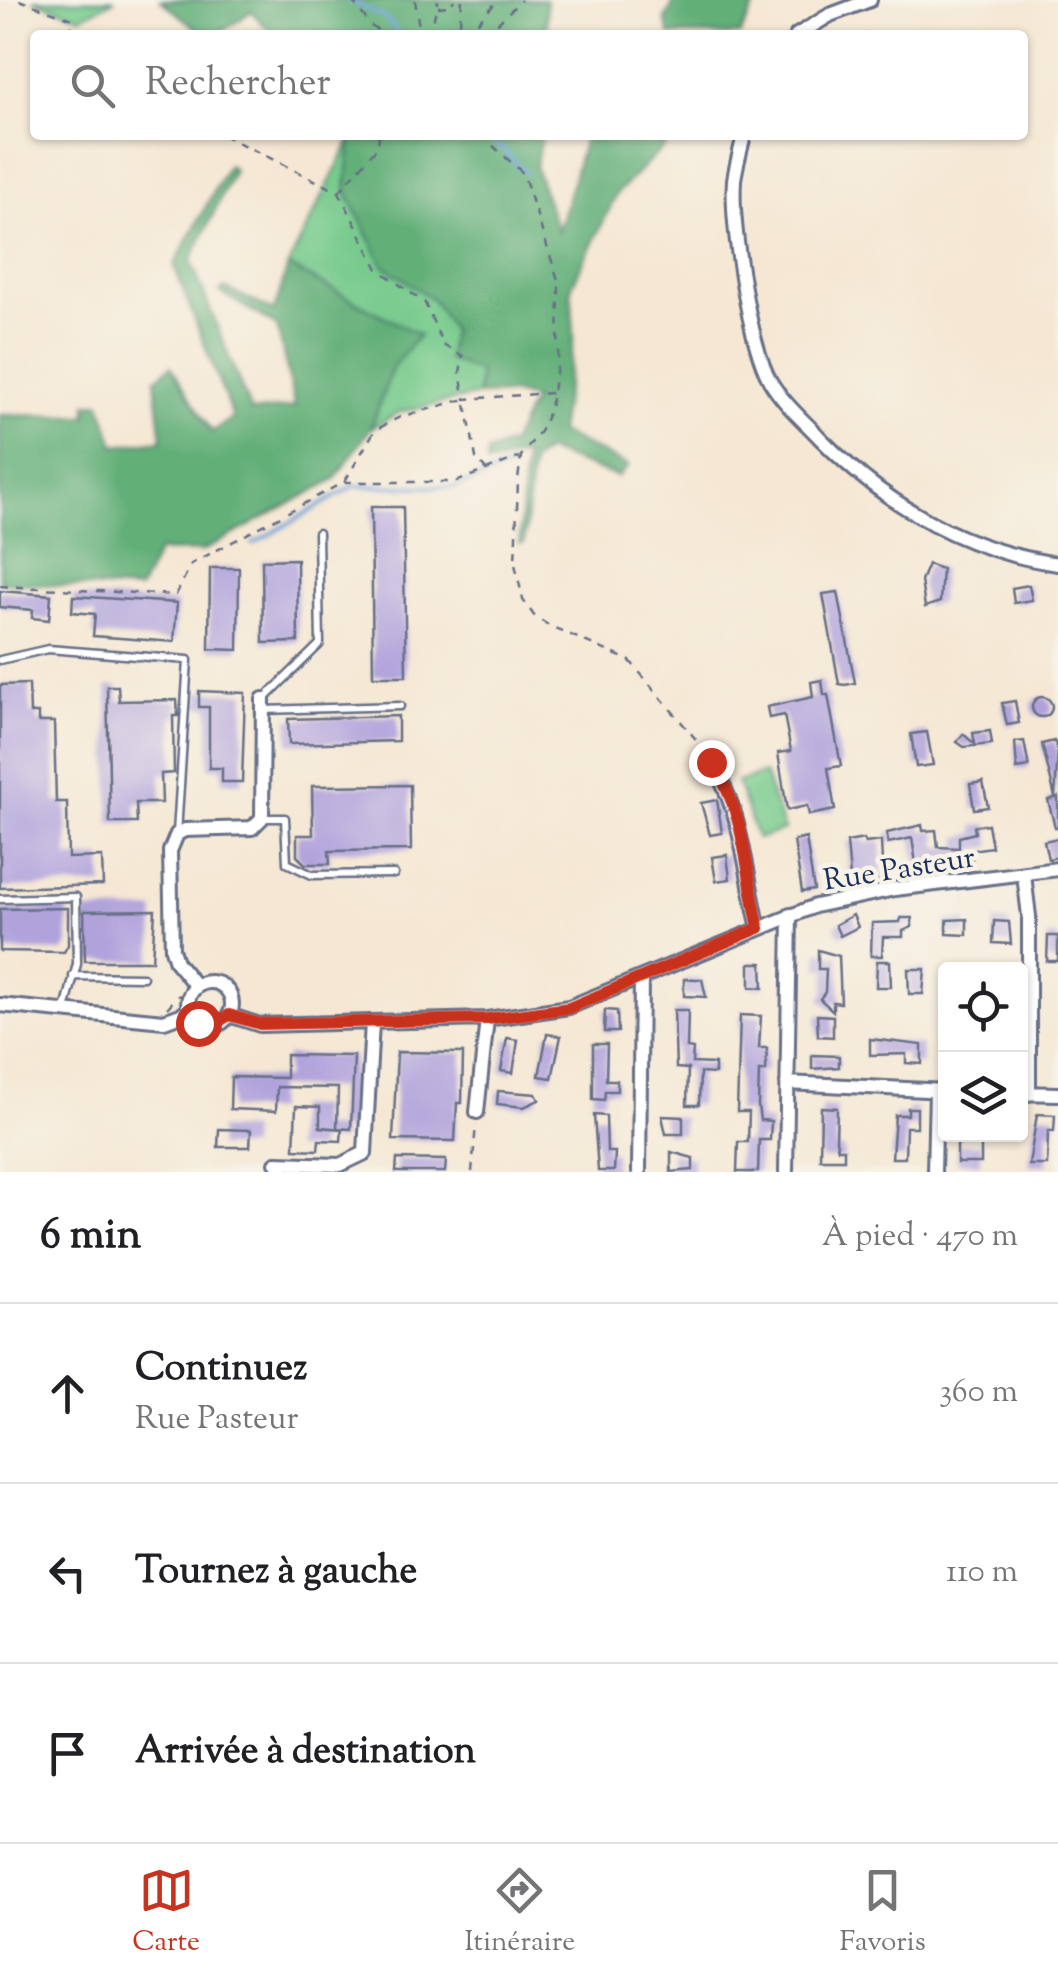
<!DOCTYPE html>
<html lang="fr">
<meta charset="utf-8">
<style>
body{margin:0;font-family:"Sorts Mill Goudy",serif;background:#f6f6f6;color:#202124}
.controls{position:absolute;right:30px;bottom:30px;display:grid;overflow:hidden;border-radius:10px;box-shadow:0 2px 8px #0004}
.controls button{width:90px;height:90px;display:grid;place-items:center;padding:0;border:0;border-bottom:2px solid #e0e0e0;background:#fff;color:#202124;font:50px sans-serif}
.stop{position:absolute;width:30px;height:30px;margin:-22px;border:8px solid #c8321e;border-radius:50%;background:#fff}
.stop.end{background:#c8321e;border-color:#fff;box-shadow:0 2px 10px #0008}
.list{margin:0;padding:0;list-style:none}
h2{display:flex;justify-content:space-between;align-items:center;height:130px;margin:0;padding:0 40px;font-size:42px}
h2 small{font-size:32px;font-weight:400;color:#757577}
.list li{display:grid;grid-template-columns:65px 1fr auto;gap:30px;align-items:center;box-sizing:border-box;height:180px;padding:0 40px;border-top:2px solid #e0e0e0}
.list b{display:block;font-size:38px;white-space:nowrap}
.list p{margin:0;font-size:32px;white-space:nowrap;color:#757577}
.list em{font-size:32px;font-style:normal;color:#757577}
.icon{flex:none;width:55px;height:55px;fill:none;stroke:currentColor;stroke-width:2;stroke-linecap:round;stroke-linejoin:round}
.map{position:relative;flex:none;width:1058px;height:1172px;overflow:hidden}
.search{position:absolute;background:#fff;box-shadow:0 2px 8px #0004;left:30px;right:30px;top:30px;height:110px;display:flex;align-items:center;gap:25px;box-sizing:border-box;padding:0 35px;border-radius:10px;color:#757577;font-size:38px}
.sheet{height:670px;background:#fff}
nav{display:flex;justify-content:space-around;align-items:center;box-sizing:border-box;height:140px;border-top:2px solid #e0e0e0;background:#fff;font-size:28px;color:#757577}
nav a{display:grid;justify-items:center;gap:5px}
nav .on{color:#c8321e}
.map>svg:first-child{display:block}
.green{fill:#78cb8d;stroke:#4a7d76;stroke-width:2.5}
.forest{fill:#62af78;stroke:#3e6f6b;stroke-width:2.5}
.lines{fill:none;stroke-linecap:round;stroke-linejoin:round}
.stream{stroke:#6da3da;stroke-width:4}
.building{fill:#b0a3dc}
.service-casing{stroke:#676f87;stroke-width:11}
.minor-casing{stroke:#676f87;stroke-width:18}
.path{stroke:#676f87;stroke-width:2.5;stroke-dasharray:8 8;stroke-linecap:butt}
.service{stroke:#fff;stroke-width:6}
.minor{stroke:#fff;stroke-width:12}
.route{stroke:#c8321e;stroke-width:12}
.labels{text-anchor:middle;stroke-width:9;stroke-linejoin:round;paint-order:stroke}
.street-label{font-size:30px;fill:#1b2f5e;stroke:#f7f3e8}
</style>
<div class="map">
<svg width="1058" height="1172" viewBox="0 0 1058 1172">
<rect width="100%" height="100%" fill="#f7f3e8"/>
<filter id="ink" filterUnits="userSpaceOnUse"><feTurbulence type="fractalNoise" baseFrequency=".01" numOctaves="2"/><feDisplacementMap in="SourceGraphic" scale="20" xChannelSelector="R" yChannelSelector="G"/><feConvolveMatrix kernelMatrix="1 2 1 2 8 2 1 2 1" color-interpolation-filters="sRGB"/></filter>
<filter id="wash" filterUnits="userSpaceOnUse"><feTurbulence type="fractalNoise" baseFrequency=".0048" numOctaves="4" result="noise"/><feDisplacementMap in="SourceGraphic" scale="40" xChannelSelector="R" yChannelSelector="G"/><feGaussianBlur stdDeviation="2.25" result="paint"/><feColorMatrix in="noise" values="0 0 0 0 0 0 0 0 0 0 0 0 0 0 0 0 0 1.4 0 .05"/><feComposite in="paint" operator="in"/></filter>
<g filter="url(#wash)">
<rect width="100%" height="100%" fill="#f5e7d3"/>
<path class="green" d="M33,0H115L81,17Z
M351,139L346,191L516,186L478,395L400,412L371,428L392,368L419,335L288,266Z
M764,773L784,830L757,839L737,782Z"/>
<path class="forest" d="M160,0H546L547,35H273L251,11C204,49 205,33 160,0Z
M675,0H758L740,35H670L665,19Z
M346,135H542L535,166L558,232L585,135H676L618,192L571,287L574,337L559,432L628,466L618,477L546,451L532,462L524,543L519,544L525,455L487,464L488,452L511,444L533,399L514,394L478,395L479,371L448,360L451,329L433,300L383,265L346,191L351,139Z
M228,165L234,170L191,261L251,412L295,407L277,326L220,292L225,288L274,311L288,266L419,335L392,368L371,428L335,479L203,551L158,552L139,590L0,582V415L87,416V404L100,402L115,446L162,440L155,379L171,366L212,432L233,418L174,266Z"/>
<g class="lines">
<path class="stream" d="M348,0L385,18L400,35
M488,135L526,173
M253,544L354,486L456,487L511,466"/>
</g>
<g id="blocks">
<path class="building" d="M371,507H403L406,676H373Z
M297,559L298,642L263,643L262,560Z
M928,564L942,569L940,602L925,607L921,581Z
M210,568H239L238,650L209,649Z
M1029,585L1032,600L1014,603L1012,588Z
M0,591L51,595L49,620L32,618L33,610L0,607Z
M838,592L855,683L845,685L839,684L823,594Z
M73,596L177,603L174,642L93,636L95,614L72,612Z
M822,680L824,695H828L841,766L828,768L835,810L809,815L807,806L787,810L778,753L791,751L784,715L769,718L767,707L813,697L811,682Z
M29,684L30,713H38V722H54L56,802H67L68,858L102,857L103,885L0,888V685Z
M107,686H118L119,701L177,700L178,716H173L174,773L161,774L162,803H136L137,823H110Z
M199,691L245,693L242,782H222V768H209V707H199Z
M1032 707a10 10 0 1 1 20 0a10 10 0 1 1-20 0Z
M1015,701L1019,723L1007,725L1002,703Z
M398,716V741L289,744L288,719Z
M990,731L992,744L964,747L957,742L963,734L975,744L973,733Z
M927,732L933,765L916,767L911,734Z
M1024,741L1029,767L1017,769L1015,742Z
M1054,741L1058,750L1055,797L1042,744Z
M983,782L988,807L974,809L970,784Z
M410,785L411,850L329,851L330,864H305L297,856V835H313L312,786Z
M1058,797V827H1055L1048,800Z
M717,800L722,833L710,835L701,803Z
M988,824L992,847L971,850L973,869L962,871L960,855L942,858L944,873L904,878L902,869L916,863L912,838L888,843L887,833L922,825L923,831L936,830L938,847L959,848V837L975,833L974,826Z
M806,838L814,890L802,892L794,841Z
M1058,838V857L1048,859L1044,841Z
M864,839L865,843L881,841L883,881L851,888L847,842Z
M727,855L730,879L716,881L712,857Z
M68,908V945L64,952L0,951V909Z
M155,910L152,961H85L84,911Z
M853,915L858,927L840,936L835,925Z
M901,918H912V927L903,931V937H883L882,956H871L872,923L900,922Z
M967,919V935L947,934V920Z
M994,921L1009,922L1011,944L993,943Z
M1048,936H1058V961H1047Z
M818,950L839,956L841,1003L833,1002V1011L820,999L825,992L826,969H818Z
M877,961H890L891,987H876Z
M750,963H762L763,988L750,987Z
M908,969H925L923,994H909Z
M684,979H702L706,997L684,996Z
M605,1010L617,1011L618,1032H604Z
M674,1010H688L687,1048L693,1049L692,1063L715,1064V1074L700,1073L699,1105H687L688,1069L676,1068Z
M740,1015L761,1016L759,1048H767L766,1071H759L758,1106L760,1120L771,1121L770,1140H759L758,1172H737L738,1142H748L749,1112H737Z
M817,1015L833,1016V1037L818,1036Z
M547,1034L561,1036L552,1078L539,1076Z
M507,1038L518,1040L513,1073L501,1071Z
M870,1039L922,1045V1064L906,1063V1054L870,1055Z
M593,1044H607L606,1080H617V1091H605L604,1100L593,1099Z
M397,1052L463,1053L462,1103H457L455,1141L393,1140Z
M286,1055L354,1056L351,1129L337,1128L338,1088L277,1087L276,1111L230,1109L231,1077L286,1078Z
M812,1055L839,1056V1067L812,1069Z
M498,1091L536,1094L539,1100L524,1107L497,1104Z
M296,1106L320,1107V1127L342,1129L341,1141L319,1140L318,1150L294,1149Z
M821,1107L837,1108L836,1140L838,1149H844V1159H820Z
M908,1108H917V1127H906L905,1158H892L895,1115H908Z
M1037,1114L1055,1115L1054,1131H1048L1047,1165H1029Z
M594,1115L606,1116L607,1152H615L614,1171H598Z
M662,1116L683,1117V1134H666Z
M219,1129L251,1130L250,1147H218Z
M957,1144H981V1163H957Z
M671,1152L693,1158V1170L671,1172Z
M397,1159L446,1160L445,1172H396Z"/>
</g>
</g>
<g filter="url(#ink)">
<use href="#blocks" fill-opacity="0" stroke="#676f87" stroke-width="2.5"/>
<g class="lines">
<g class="service-casing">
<path id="service" d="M0,660L48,649L188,660L177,833
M265,698L320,644L318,533
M263,710L400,706
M263,818H285L287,863L312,875L394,874
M0,899L76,897L77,964L65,1010
M73,976L143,977"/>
</g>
<g class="minor-casing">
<path id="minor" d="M797,35L830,15L870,0
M744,135C741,149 736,165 734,180C731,224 749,343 770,381C783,403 803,420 820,438C886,505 964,551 1058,564
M705,753C742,804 744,867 759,928
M1024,875L1029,916V1094
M188 1004a22 22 0 1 1 44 0a22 22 0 1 1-44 0Z
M196,986L176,962L172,949L170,851L177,834L185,830L252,828L262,818L263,699
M0,1005L164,1021L189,1012
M229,1015L260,1025L372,1022L487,1019L569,1007L815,906L895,889L1058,869
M787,1083L946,1091
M1020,1093L1058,1094
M477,1112L487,1019
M276,1163L340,1165L365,1153L372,1022
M639,1172L641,978
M786,1172L790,915
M934,1172L936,1091"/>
</g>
<path class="path" d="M19,0L73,19L70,35
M352,0L371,26L386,35
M415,0L420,35
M438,7L450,6L454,0
M460,23L462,0
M431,35L478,22L498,0
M437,35L433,22L438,0
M486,35L521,0
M223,135L339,192L378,269L425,303L443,345L463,356L460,373L465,399L551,393
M481,135L523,173L559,283L558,361L550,408L541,430L521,456L518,480L515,564L523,600L535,617L548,625L630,661L699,743
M339,192L378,146L379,135
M345,481L375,430L400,417L465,399L476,458L486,470
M0,586L176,595L191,564L344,482H456L519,457
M167,1008L178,996L188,993
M472,1172L476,1124"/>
<use href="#service" class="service"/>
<use href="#minor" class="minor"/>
</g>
</g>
<g class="lines" filter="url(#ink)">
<path class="route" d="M198,1023L212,1026L229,1015L260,1024L487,1019L569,1008L759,928C746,873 745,808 711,762"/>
</g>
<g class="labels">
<g class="street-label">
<text transform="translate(899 868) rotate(-9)" y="10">Rue Pasteur</text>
</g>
</g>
</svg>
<div class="controls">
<button><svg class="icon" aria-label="locate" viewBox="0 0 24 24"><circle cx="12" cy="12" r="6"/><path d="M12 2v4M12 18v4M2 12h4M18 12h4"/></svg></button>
<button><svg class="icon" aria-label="layers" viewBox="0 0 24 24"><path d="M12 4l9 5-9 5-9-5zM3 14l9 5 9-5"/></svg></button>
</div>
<div class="stop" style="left:198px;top:1023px"></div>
<div class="stop end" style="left:711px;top:762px"></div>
<div class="search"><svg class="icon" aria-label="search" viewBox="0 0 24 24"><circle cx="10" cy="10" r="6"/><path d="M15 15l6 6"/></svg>Rechercher</div>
</div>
<section class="sheet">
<h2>6 min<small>À pied · 470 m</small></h2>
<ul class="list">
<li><svg class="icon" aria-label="ahead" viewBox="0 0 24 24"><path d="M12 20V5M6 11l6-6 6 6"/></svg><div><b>Continuez</b><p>Rue Pasteur</p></div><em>360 m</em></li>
<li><svg class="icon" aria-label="left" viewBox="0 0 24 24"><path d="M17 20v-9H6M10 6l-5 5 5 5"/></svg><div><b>Tournez à gauche</b></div><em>110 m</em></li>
<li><svg class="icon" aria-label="arrive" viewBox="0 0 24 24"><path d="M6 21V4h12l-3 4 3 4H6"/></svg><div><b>Arrivée à destination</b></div></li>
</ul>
</section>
<nav>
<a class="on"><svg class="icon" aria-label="map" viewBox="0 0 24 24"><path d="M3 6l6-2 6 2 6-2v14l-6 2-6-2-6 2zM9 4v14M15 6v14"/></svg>Carte</a>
<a><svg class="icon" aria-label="directions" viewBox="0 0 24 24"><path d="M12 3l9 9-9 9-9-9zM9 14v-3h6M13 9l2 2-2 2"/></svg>Itinéraire</a>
<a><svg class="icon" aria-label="saved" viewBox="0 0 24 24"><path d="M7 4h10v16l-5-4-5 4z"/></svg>Favoris</a>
</nav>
